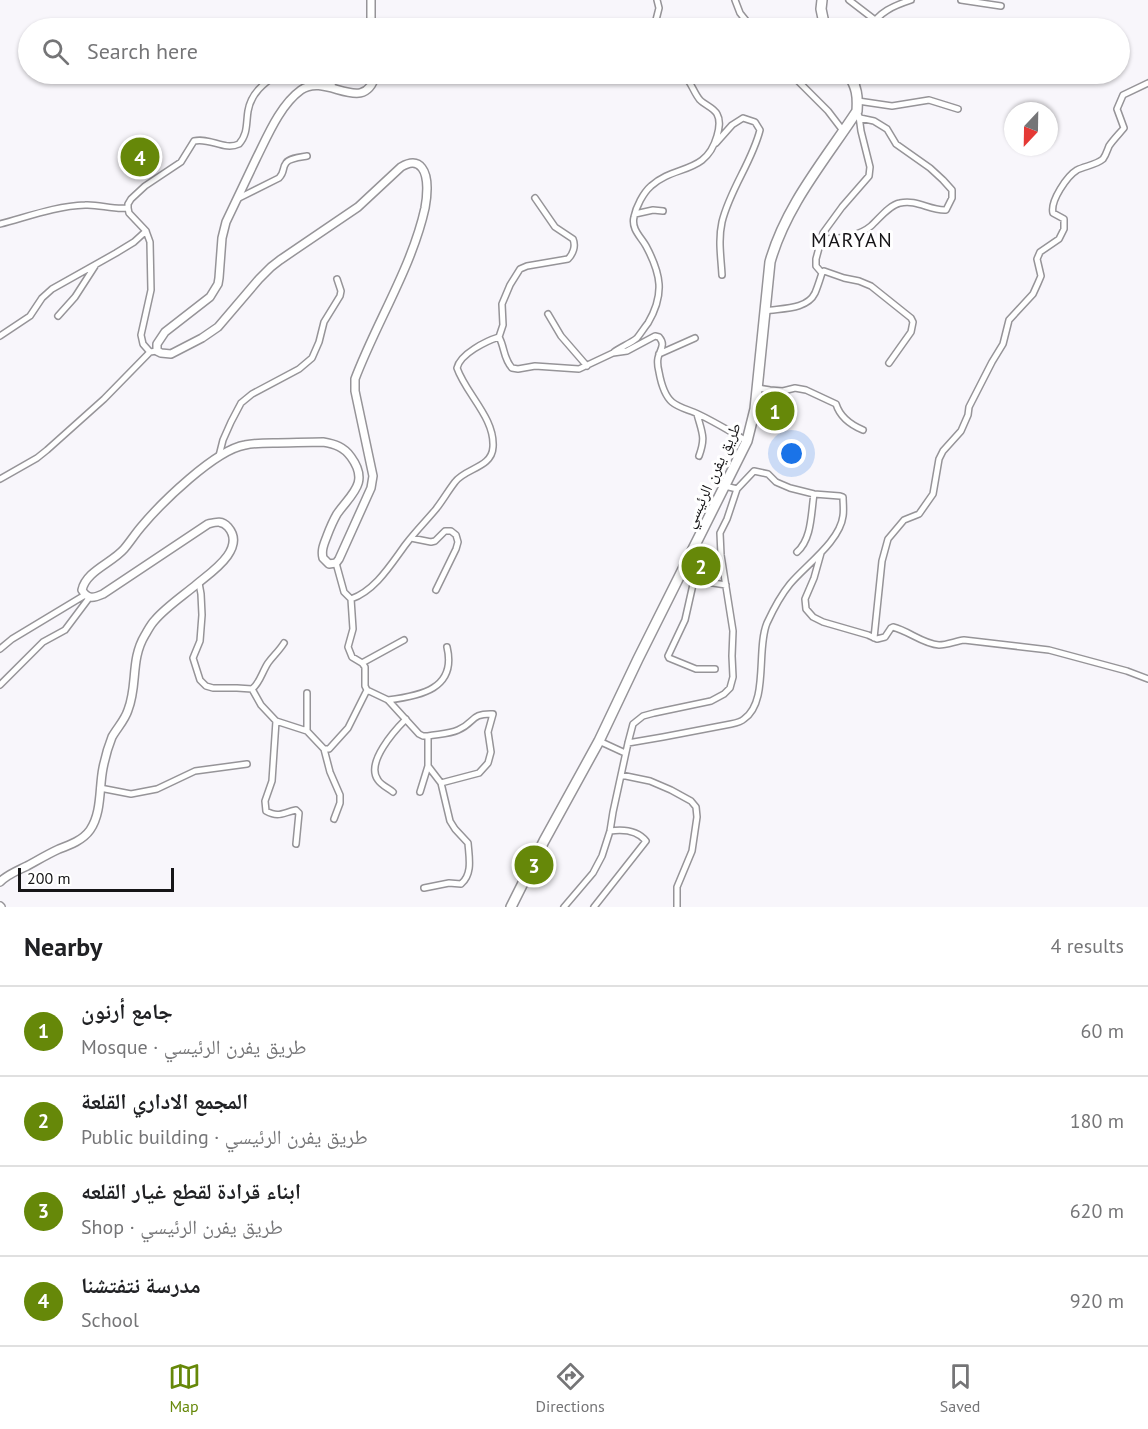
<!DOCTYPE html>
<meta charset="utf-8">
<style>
body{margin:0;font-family:"PT Sans","Noto Naskh Arabic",sans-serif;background:#f2f2f2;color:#202124}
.compass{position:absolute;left:1004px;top:102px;width:54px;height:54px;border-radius:50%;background:#fff;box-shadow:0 2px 4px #0004;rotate:202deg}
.scale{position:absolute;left:18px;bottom:15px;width:156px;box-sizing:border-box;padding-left:6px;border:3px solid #161517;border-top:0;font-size:16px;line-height:21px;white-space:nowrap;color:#161517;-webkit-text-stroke:4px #fff;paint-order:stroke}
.you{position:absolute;left:792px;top:454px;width:21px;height:21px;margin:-15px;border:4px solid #fff;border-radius:50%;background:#1a73e8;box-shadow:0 0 0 9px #1a73e833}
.badge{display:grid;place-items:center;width:39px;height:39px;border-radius:50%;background:#668809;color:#fff;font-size:20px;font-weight:700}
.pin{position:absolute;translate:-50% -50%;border:3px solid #fff;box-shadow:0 2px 6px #0006}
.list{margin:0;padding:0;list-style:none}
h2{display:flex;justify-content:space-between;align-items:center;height:78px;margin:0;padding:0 24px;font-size:26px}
h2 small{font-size:20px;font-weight:400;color:#757577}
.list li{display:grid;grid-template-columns:39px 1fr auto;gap:18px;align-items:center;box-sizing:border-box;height:90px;padding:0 24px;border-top:2px solid #e0e0e0}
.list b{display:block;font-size:22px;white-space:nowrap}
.list p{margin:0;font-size:20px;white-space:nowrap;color:#757577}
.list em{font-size:20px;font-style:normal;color:#757577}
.icon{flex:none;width:33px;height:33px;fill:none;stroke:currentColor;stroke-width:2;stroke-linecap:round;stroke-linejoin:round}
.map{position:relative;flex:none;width:1148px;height:907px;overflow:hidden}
.search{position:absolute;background:#fff;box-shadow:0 2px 4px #0004;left:18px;right:18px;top:18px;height:66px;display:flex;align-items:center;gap:15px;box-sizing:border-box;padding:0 21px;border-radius:33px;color:#757577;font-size:22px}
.sheet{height:438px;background:#fff}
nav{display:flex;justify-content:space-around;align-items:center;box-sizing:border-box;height:84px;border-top:2px solid #e0e0e0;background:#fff;font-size:16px;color:#757577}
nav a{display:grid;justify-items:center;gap:3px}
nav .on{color:#668809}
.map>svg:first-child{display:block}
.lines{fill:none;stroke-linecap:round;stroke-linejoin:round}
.minor-casing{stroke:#969498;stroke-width:8}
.tertiary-casing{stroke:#969498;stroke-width:10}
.primary-casing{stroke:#969498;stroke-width:12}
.minor{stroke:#fff;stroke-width:5}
.tertiary{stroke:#fff;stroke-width:7}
.primary{stroke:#fff;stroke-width:9}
.labels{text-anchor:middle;stroke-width:6;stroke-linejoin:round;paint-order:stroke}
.street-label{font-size:16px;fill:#161517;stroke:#fff}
.quarter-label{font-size:20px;letter-spacing:1.5px;fill:#161517;stroke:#fff}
</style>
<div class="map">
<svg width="1148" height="907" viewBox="0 0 1148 907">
<rect width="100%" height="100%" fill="#f8f6fb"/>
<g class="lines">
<g class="minor-casing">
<path id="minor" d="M735,0L740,13L752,28
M849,0L875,20
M961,0L1001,6
M654,28L659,8L657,0
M870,28C879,12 893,6 911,0
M791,74L828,111L844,132
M856,85L859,74
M332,87L333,74
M858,101L892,106L929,100L958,109
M716,143L732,125L743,118L755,122L760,130C752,162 730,189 722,222C718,240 721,257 722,275
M237,199L279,178C285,172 282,168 286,163C289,158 301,157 307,156
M635,214L653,210L663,211
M0,224C27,217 56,206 85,205C99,204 113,210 128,208
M821,239C837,239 858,237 871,226C879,219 889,205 900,203C917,199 930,211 946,210L952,198V190L943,180L930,168L896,144L887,129L874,121L860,118
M822,273L824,271L844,278L859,281L871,286L911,318L913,322L911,332L889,363
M765,311C781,308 807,310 815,293C818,286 820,279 822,273L816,266V259L823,233L842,207L869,176L870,167L861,131L859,116
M548,314L561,336L587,366
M58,316L75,297L95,266
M0,336L30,316L42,298L52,289L116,253L134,242L146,231
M499,337L503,325L502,304L510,285L520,269L527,266L568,259C573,254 576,246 573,239L555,227L535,198
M150,352L143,344L141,335L151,290L150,242L146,231L129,213L128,208V204L131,199L145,186L181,162L194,141C210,137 224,151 239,144C248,134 246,123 248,111C251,93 264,83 278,74
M614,352C621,347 631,343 637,338C641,333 644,328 648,323C665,294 661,274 646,246C641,237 631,229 634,217C636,207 643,193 651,186C675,164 706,175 717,136C719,129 721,121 717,114C714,108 705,105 700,100C693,92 691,80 682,74
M659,354L695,338
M758,388L770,390L783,391L795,388L806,390L836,404C840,417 851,425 863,430
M697,414C702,433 706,437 699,456
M219,456L223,440L231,422L241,403L252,394L299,369L312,358L319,342L324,322L340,296L341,291L337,279
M0,479L37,458L47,450L104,399L150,352L157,351
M411,538L431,542L435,541L445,531H451L456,535L458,542L456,549L436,590
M797,552C812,539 811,513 814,494
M821,553L814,578L805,599L806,609L813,617L823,622L868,635L877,639L885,637L891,628L893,627C909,631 923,644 939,645C947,645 956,641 964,640L1049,650L1127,671L1148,679
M336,563L344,592L351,599C376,590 391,564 406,544C415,532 426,521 436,509C443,500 448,491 455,482C465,468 492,468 493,447C495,418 466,394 457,368C460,354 486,341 499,337C505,348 503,358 512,368L518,369L535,366L579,369L613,353L627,351L655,336L659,337C666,345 660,349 658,358C657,363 658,368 659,372C661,383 664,395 672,402C679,408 690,410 698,414C715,422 731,432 747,441
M681,576L700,581L726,585
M694,580L685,620L668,656L669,658L696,669H715
M199,583L201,594L202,615L200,641L193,658L200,680L206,686L213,688H237L252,689
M351,599L353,629L348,647L352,657L362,663L365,667V686L367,690L388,700L419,734L423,736H428V766L441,783L450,821L455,829L468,843C469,857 473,874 461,884L449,883L424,888
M874,638L882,561L888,539L904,520L919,514L933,494L939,459L943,451L961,431L968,415L969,407L992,362L1003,344L1009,320L1033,294L1038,283L1041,276L1037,259L1040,252L1059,239L1064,229V219L1053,213C1050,201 1067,176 1077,170C1085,166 1096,165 1103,159C1106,155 1107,151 1109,146C1113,140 1119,134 1124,128L1117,109L1123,95L1148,83
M0,649L12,639L85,595
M362,663L404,640
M0,685L43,642L65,630L89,598
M252,689L261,705L276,721L307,731L324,749H329L348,728L367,690
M252,689C260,683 262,672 268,663C273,656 279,651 284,643
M307,693V731
M388,700C420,696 457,689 447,647
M276,721L272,781L265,801L266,811C279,818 282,813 296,810L299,813L296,844
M428,736C438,734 449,734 458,730C475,723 470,713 493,714L488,732L491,752L488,763L479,773L441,783
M599,741L625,753
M628,743L663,737L731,724C736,723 741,722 744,719C769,702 756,649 767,623C773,610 781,595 790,584C806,565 840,541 843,516C844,510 843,503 843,497L840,496L814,494L790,488L776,482L768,474L754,471L737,489
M324,749L330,772L340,795V803L334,819
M621,775L650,781L671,790L691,801L696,807L697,817L692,851L677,887V907
M100,788L131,794L157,789L195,771L247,764
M393,792C388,788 381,785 378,780C365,763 395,730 406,719
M420,792L428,766
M564,907L593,873L602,856L610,831L613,812L628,743L633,724L643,716L654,713L711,701L724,694L730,688L733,677L732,656L733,631L721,555L720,533L727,519L737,489L725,486
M594,907L646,841C637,830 624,829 610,831"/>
</g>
<g class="tertiary-casing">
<path id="tertiary" d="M371,28V0
M0,882C8,874 17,871 27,866C38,860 48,854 59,849C70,845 83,840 90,830C102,813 99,787 103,768C105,758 108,747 112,737C117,728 125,720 128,710C138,685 130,660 145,635C148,630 151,624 155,620C166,607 184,595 197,584C210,573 247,549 228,527C222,520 216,522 208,524L103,594C94,598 88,600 82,590C86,571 112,563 124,549C130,542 135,534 141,527C161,503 215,450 245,445C254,443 263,443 273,443C289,443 306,442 323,442C335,444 344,447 351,457C370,483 351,494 337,514C333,521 330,528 327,536C324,544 321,550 323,558L329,564L336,563L339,559L371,488L373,476L355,391V379C376,323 412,267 425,208C427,197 429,177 422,168C416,160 408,163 401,167L358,207L280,260L271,267L259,279L218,327L202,338L171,354L161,353L157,351V344L165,332L210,297L218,284L219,278L222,238L226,222C236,201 246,180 256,159C267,137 280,105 301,90C327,72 364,117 376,74
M0,906L1,907"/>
</g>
<g class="primary-casing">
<path id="primary" d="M822,0L821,9L825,28
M511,907L544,841L599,741L638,659L747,441L755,409L770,262C786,205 825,160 857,111C858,96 857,87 848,74"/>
</g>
<use href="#minor" class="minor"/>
<use href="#tertiary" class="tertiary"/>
<use href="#primary" class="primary"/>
</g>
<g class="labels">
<g class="street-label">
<text transform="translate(712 475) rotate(-65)" y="6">طريق يفرن الرئيسي</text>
</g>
<g class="quarter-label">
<text x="852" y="247">MARYAN</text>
</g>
</g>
</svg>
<svg class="compass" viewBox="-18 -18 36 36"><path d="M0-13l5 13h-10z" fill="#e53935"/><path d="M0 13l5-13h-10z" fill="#757577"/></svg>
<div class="scale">200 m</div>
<div class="you"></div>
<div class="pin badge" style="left:775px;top:411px">1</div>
<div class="pin badge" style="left:701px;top:566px">2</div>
<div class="pin badge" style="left:534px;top:865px">3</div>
<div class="pin badge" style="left:140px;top:157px">4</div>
<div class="search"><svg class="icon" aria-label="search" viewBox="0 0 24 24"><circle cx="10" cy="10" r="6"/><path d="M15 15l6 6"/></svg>Search here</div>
</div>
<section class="sheet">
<h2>Nearby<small>4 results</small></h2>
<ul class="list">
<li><span class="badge">1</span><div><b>جامع أرنون</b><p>Mosque · طريق يفرن الرئيسي</p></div><em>60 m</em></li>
<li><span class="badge">2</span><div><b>المجمع الاداري القلعة</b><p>Public building · طريق يفرن الرئيسي</p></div><em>180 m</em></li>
<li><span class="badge">3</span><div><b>ابناء قرادة لقطع غيار القلعه</b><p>Shop · طريق يفرن الرئيسي</p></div><em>620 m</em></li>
<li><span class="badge">4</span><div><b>مدرسة نتفتشنا</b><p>School</p></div><em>920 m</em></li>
</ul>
</section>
<nav>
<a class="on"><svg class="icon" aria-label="map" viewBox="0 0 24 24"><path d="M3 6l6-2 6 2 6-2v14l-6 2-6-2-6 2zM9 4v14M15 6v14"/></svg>Map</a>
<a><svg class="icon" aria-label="directions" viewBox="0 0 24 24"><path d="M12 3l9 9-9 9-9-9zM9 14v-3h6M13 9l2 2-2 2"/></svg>Directions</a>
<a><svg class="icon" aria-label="saved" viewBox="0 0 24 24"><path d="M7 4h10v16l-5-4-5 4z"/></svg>Saved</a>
</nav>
